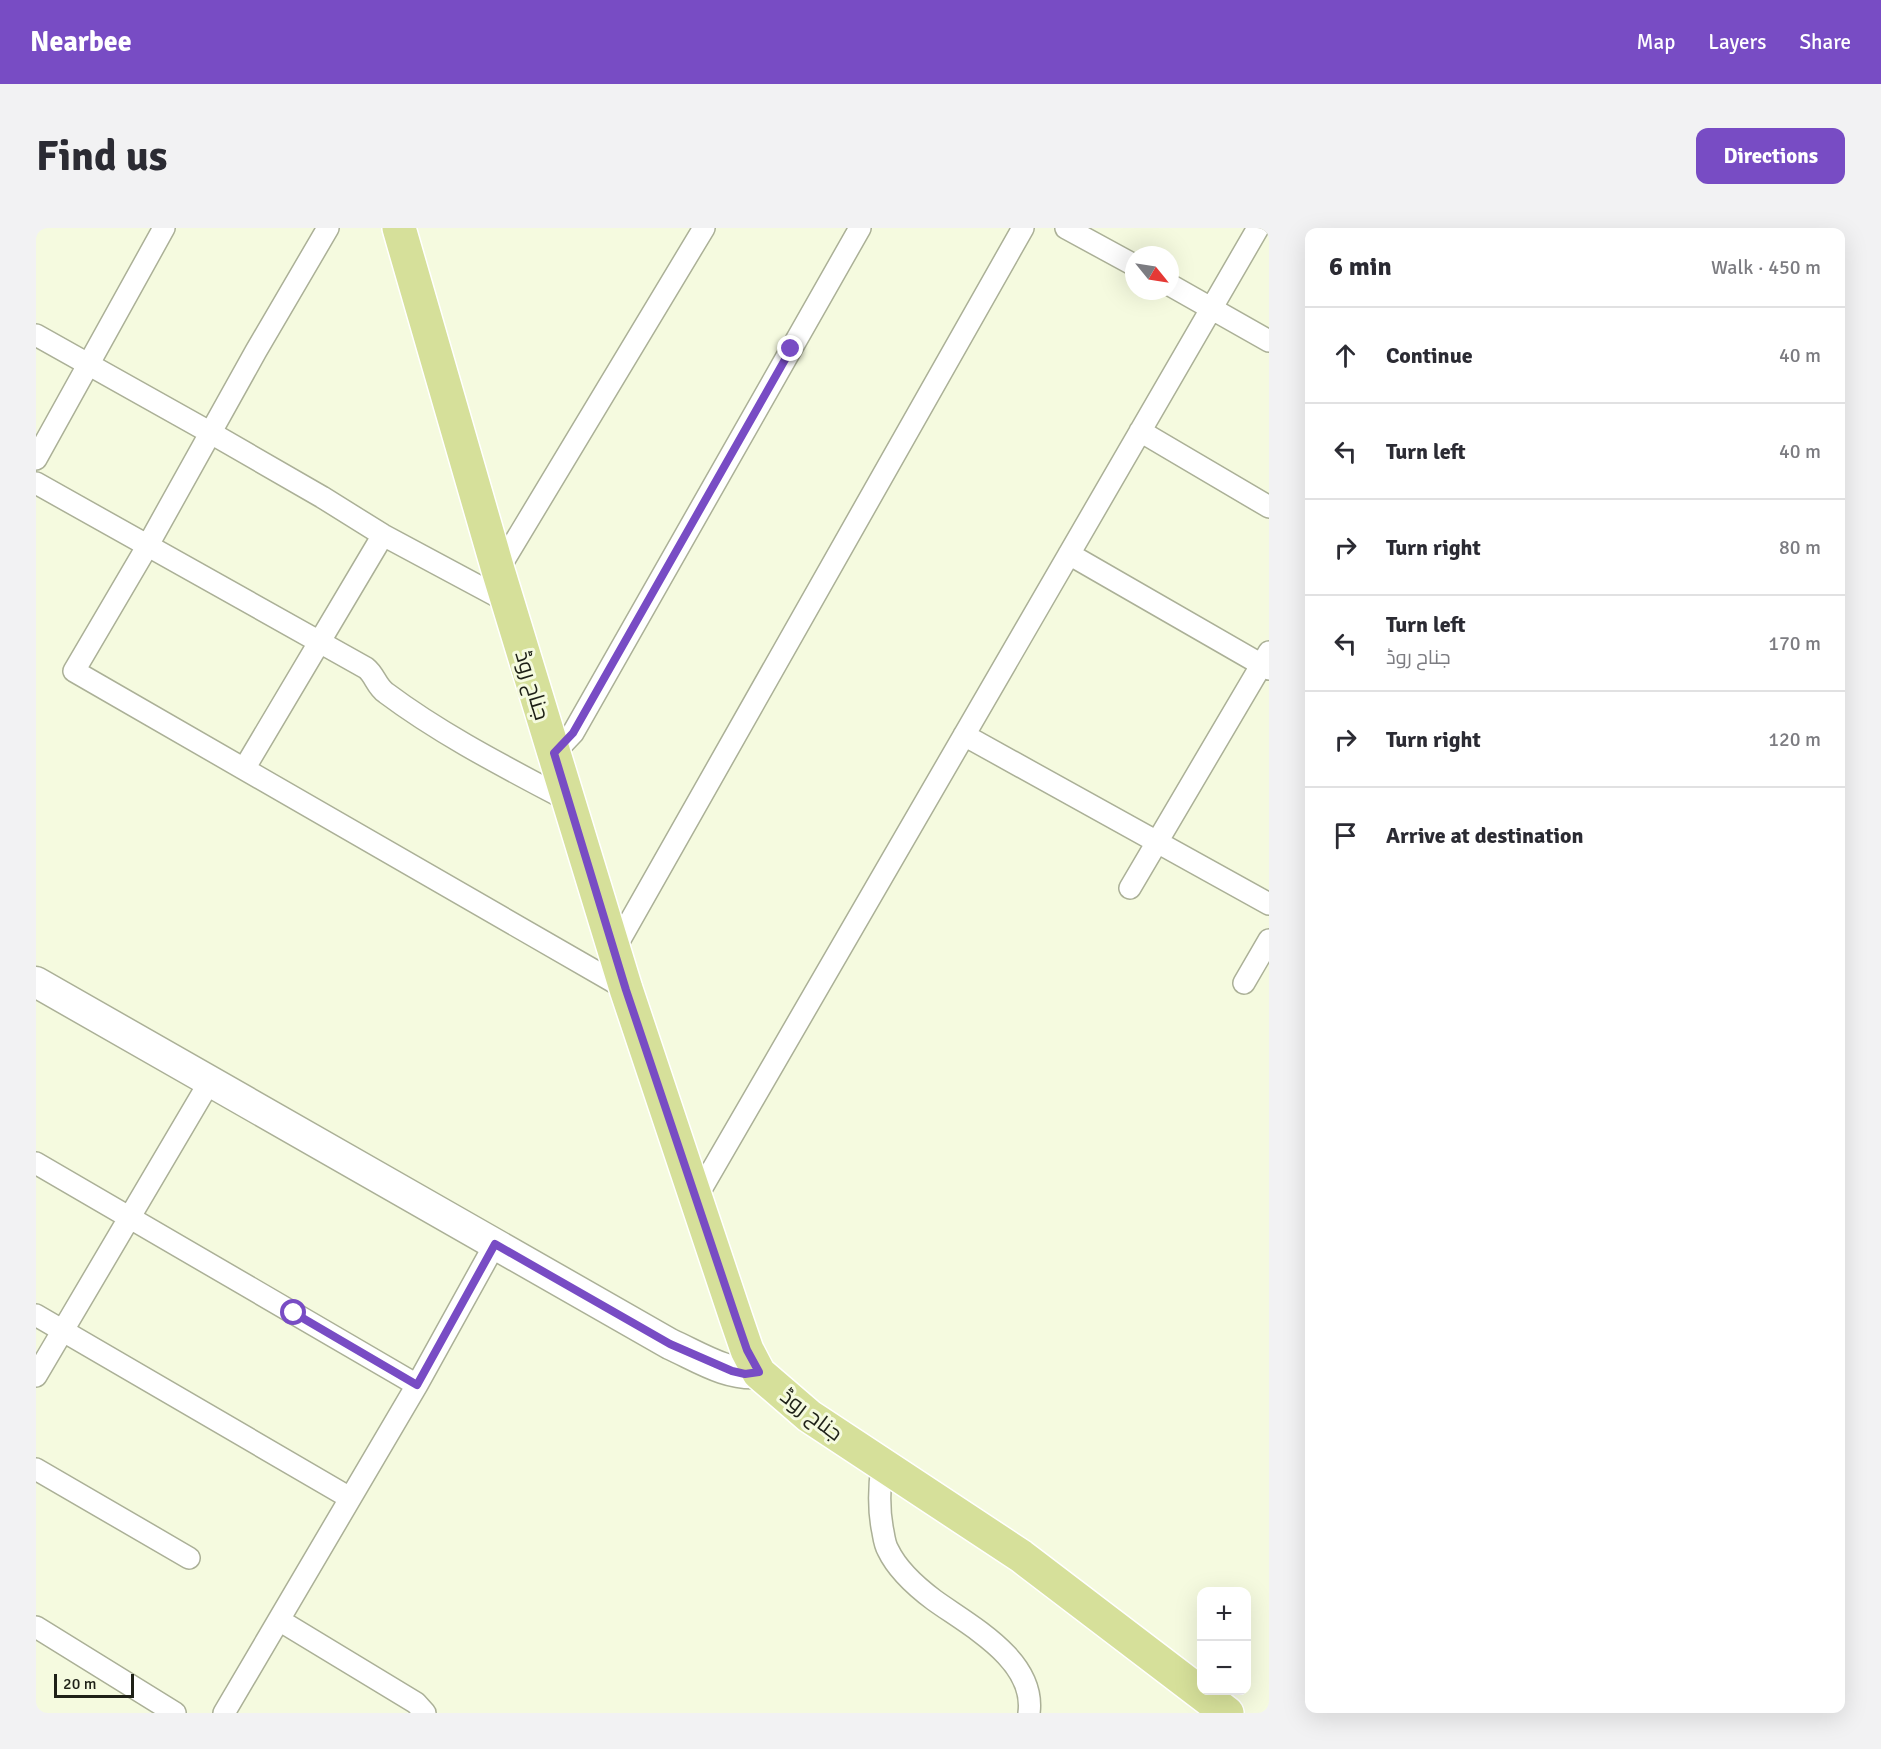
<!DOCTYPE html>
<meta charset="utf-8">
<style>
body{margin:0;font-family:Signika,Cairo,sans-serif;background:#f2f2f3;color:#2b2b33}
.controls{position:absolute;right:18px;bottom:18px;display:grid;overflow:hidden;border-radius:12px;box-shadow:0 6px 24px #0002}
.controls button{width:54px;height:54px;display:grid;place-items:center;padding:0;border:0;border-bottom:2px solid #e1e1e2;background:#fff;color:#2b2b33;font:30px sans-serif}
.compass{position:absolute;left:1089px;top:18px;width:54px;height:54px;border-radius:50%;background:#fff;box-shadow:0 6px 24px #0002;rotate:120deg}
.scale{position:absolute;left:18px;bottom:15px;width:80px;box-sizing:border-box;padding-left:6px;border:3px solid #1e2017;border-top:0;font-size:16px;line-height:21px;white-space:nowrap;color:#1e2017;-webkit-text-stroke:4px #f5fadf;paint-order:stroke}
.stop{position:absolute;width:18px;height:18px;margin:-14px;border:4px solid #784cc4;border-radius:50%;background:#fff}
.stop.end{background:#784cc4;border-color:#fff;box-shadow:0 2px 6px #0008}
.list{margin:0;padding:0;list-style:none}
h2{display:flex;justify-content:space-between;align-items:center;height:78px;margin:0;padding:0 24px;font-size:26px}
h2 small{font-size:20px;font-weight:400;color:#7c7c81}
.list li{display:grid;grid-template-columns:39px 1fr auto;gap:18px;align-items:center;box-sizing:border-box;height:96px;padding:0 24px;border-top:2px solid #e1e1e2}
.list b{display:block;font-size:22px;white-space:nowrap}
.list p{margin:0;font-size:20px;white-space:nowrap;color:#7c7c81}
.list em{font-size:20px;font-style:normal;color:#7c7c81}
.icon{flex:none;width:33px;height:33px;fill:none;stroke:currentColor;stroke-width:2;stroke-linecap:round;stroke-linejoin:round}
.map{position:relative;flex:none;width:1233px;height:1485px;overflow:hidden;border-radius:12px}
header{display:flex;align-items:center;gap:36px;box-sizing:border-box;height:84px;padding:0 30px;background:#784cc4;color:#fff}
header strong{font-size:28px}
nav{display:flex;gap:33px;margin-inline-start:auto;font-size:21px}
.intro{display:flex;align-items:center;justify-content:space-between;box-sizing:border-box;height:144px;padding:0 36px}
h1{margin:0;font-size:42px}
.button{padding:15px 27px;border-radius:12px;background:#784cc4;color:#fff;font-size:21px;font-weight:700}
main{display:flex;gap:36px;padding:0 36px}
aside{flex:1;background:#fff;border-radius:12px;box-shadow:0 6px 24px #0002}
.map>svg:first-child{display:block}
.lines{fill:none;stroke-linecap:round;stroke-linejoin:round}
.street-casing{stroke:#abb097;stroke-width:24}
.secondary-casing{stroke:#abb097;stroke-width:33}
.primary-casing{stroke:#fff;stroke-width:36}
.street{stroke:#fff;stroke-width:21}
.secondary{stroke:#fff;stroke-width:30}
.primary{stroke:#d6e09a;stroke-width:33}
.route{stroke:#784cc4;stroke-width:8}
.labels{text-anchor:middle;stroke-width:6;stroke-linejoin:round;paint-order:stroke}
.street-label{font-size:22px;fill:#1e2017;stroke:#f5fadf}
</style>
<header>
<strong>Nearbee</strong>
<nav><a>Map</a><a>Layers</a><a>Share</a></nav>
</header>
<div class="intro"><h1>Find us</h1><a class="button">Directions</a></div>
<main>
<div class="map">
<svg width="1233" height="1485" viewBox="0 0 1233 1485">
<rect width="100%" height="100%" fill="#f5fadf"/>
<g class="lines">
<g class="street-casing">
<path id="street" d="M292,0L220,123L112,317L38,443L590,761
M1030,0L1098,37
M1134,57L1233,113
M0,107L175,205L286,269L347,307L472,374
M1104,203L1233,279
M0,231L128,0
M0,255L330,440C339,447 340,458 350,465C406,507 471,540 533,573
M1033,326L1233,441
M462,342L668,0
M928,507L1233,676
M518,525L537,505L824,0
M208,541L347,307
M1094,660L1233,424
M578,722L987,0
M1208,755L1233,712
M0,935L381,1157
M660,970L1222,0
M0,1087L314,1270
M0,1148L174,853
M846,1237C843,1260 842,1281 847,1304C848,1310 849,1317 852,1322C861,1341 882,1360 898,1372C934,1398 1000,1432 993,1485
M0,1241L153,1330
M243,1392L380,1475L389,1485
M0,1399L139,1485
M188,1485L381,1157L459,1016"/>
</g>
<g class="secondary-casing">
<path id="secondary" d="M0,754L634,1116C663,1129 691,1148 723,1145"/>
</g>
<g class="primary-casing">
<path id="primary" d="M363,0L462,342L590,761L700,1090L711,1122L723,1145L773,1188L985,1328L1191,1485"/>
</g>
<use href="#street" class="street"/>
<use href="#secondary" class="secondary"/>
<use href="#primary" class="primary"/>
</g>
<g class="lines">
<path class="route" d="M258,1085L381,1157L459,1016L634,1116L696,1143L709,1146L723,1144L711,1122L700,1090L590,762L518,525L537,505L755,121"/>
</g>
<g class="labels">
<g class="street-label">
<text transform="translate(497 457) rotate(73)" y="8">جناح روڈ</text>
<text transform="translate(776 1186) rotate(37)" y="8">جناح روڈ</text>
</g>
</g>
</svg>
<div class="controls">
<button>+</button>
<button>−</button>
</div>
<svg class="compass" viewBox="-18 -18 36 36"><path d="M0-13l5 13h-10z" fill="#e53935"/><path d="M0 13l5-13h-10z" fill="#7c7c81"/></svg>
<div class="scale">20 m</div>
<div class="stop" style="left:258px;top:1085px"></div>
<div class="stop end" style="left:755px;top:121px"></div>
</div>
<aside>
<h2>6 min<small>Walk · 450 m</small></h2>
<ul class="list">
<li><svg class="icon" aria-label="ahead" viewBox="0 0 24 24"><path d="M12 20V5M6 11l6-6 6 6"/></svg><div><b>Continue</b></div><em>40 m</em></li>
<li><svg class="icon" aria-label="left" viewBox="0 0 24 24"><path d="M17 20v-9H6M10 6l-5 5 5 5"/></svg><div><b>Turn left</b></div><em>40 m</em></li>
<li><svg class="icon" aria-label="right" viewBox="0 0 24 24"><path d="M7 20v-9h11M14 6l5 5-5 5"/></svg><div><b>Turn right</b></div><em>80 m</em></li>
<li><svg class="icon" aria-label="left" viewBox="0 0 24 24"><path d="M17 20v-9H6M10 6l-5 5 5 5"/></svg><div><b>Turn left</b><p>جناح روڈ</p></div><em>170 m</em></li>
<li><svg class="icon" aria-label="right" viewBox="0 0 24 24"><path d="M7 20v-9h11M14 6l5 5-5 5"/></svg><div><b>Turn right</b></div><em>120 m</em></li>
<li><svg class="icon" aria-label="arrive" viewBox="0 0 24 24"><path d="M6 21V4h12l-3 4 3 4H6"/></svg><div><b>Arrive at destination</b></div></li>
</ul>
</aside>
</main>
